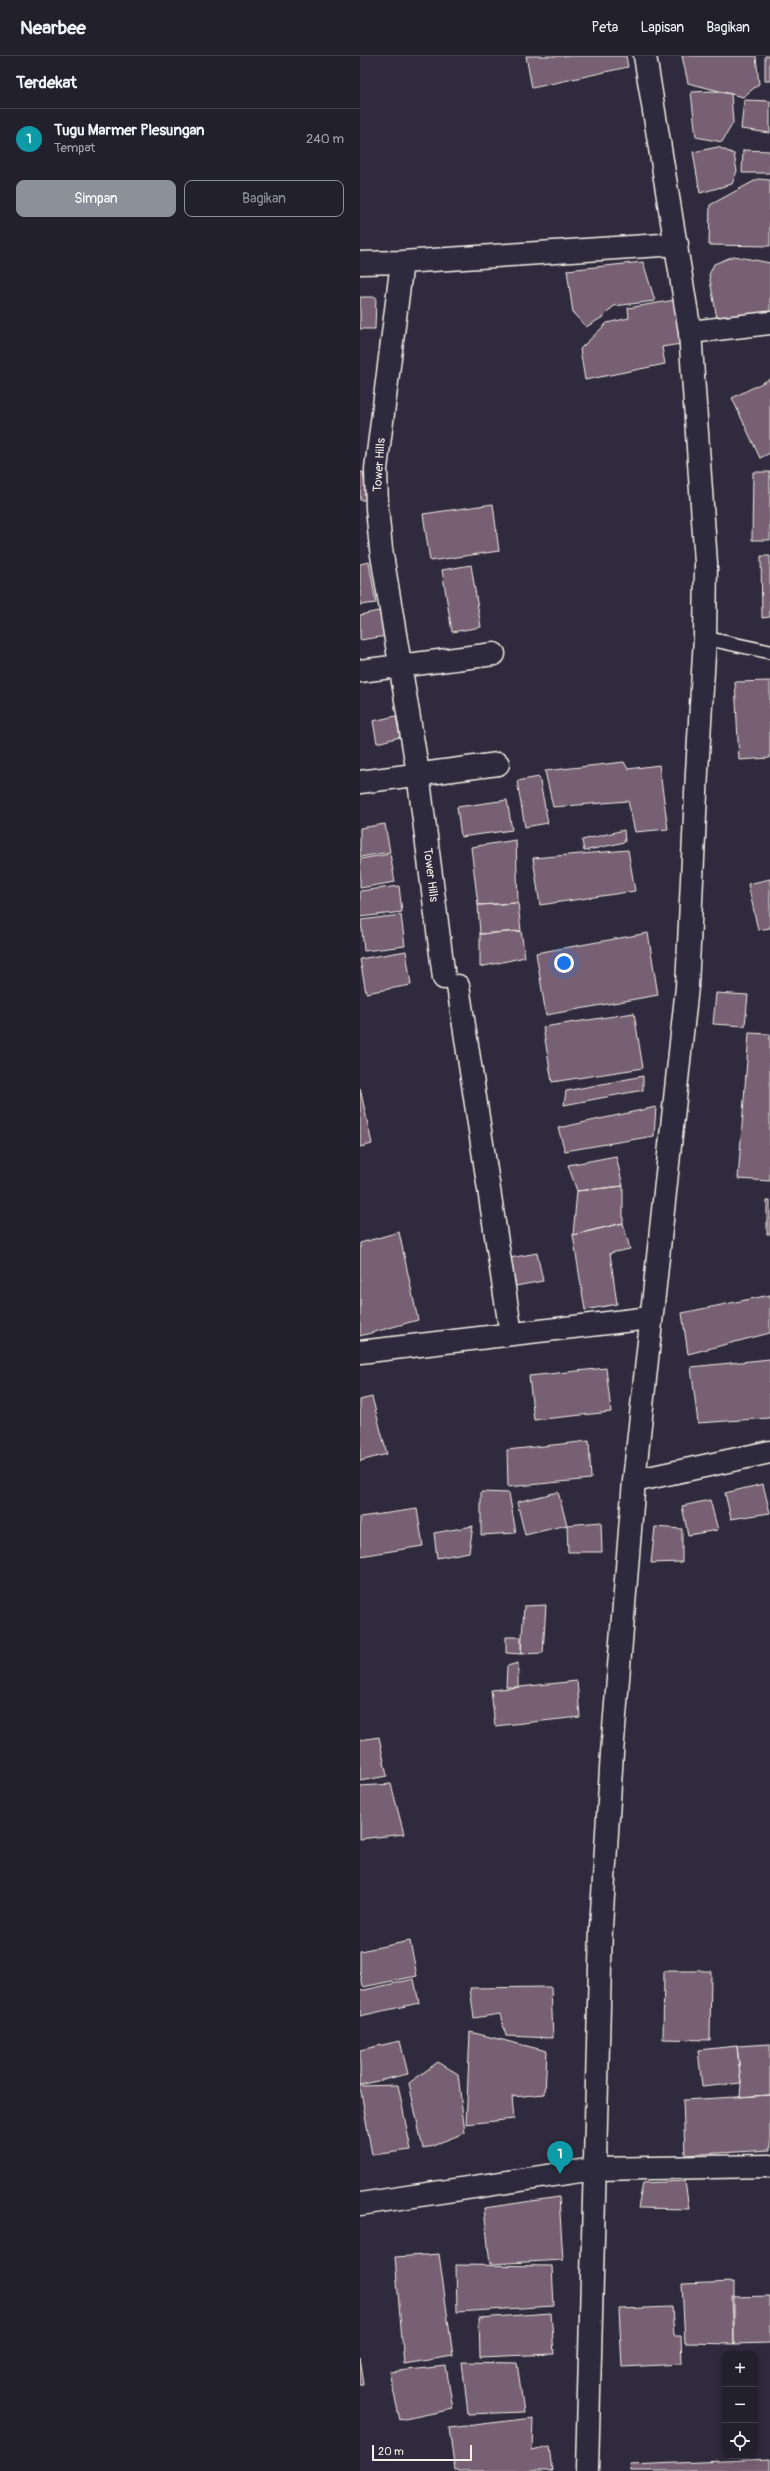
<!DOCTYPE html>
<html lang="id">
<meta charset="utf-8">
<style>
body{margin:0;font-family:Pangolin,sans-serif;background:#2b2836;color:#f1f3f6}
.controls{position:absolute;right:12px;bottom:12px;display:grid;overflow:hidden;border-radius:8px;box-shadow:0 2px 10px #0003}
.controls button{width:36px;height:36px;display:grid;place-items:center;padding:0;border:0;border-bottom:1px solid #403e4a;background:#23202e;color:#f1f3f6;font:20px sans-serif}
.scale{position:absolute;left:12px;bottom:10px;width:100px;box-sizing:border-box;padding-left:4px;border:2px solid #f4f1e8;border-top:0;font-size:11px;line-height:14px;white-space:nowrap;color:#f4f1e8;-webkit-text-stroke:3px #2f2a3d;paint-order:stroke}
.you{position:absolute;left:204px;top:907px;width:14px;height:14px;margin:-10px;border:3px solid #fff;border-radius:50%;background:#1a73e8;box-shadow:0 0 0 6px #1a73e833}
.badge{display:grid;place-items:center;width:26px;height:26px;border-radius:50%;background:#8c9099;color:#fff;font-size:13px;font-weight:700}
.pin{position:absolute;translate:-50% -33px;filter:drop-shadow(0 1px 2px #0008)}
.pin::after{content:'';position:absolute;top:21px;width:14px;height:12px;background:inherit;clip-path:polygon(0 0,100% 0,50% 100%)}
.list{margin:0;padding:0;list-style:none}
h2{display:flex;justify-content:space-between;align-items:center;height:52px;margin:0;padding:0 16px;font-size:17px}
h2 small{font-size:13px;font-weight:400;color:#a3a3aa}
.list li{display:grid;grid-template-columns:26px 1fr auto;gap:12px;align-items:center;box-sizing:border-box;height:60px;padding:0 16px;border-top:1px solid #403e4a}
.list b{display:block;font-size:15px;white-space:nowrap}
.list p{margin:0;font-size:13px;white-space:nowrap;color:#a3a3aa}
.list em{font-size:13px;font-style:normal;color:#a3a3aa}
.actions{display:flex;gap:8px;padding:12px 16px}
.actions a{flex:1;padding:9px 0;border:1px solid #8c9099;border-radius:8px;text-align:center;font-size:14px;color:#8c9099}
.actions .main{background:#8c9099;color:#fff}
.icon{flex:none;width:22px;height:22px;fill:none;stroke:currentColor;stroke-width:2;stroke-linecap:round;stroke-linejoin:round}
.map{position:relative;flex:none;width:410px;height:2415px;overflow:hidden}
header{display:flex;align-items:center;gap:24px;box-sizing:border-box;height:56px;padding:0 20px;background:#23202e;border-bottom:1px solid #403e4a}
header strong{font-size:19px}
nav{display:flex;gap:22px;margin-inline-start:auto;font-size:14px}
main{display:flex}
aside{flex:1;background:#23202e}
.map>svg:first-child{display:block}
.building{fill:#776073;stroke:#f4f1e8}
.lines{fill:none;stroke-linecap:round;stroke-linejoin:round}
.lane-casing{stroke:#f4f1e8;stroke-width:16}
.street-casing{stroke:#f4f1e8;stroke-width:25}
.secondary-casing{stroke:#f4f1e8;stroke-width:25}
.lane{stroke:#2f2a3d;stroke-width:13}
.street{stroke:#2f2a3d;stroke-width:22}
.secondary{stroke:#2f2a3d;stroke-width:22}
.labels{text-anchor:middle;stroke-width:3;stroke-linejoin:round;paint-order:stroke}
.street-label{font-size:12px;fill:#f4f1e8;stroke:#2f2a3d}
</style>
<header>
<strong>Nearbee</strong>
<nav><a>Peta</a><a>Lapisan</a><a>Bagikan</a></nav>
</header>
<main>
<aside>
<h2>Terdekat<small></small></h2>
<ul class="list">
<li><span class="badge" style="background:#0f9aa8">1</span><div><b>Tugu Marmer Plesungan</b><p>Tempat</p></div><em>240 m</em></li>
</ul>
<div class="actions"><a class="main">Simpan</a><a>Bagikan</a></div>
</aside>
<div class="map">
<svg width="410" height="2415" viewBox="0 0 410 2415">
<rect width="100%" height="100%" fill="#2f2a3d"/>
<filter id="ink" filterUnits="userSpaceOnUse"><feTurbulence type="fractalNoise" baseFrequency=".025" numOctaves="2"/><feDisplacementMap in="SourceGraphic" scale="8" xChannelSelector="R" yChannelSelector="G"/><feConvolveMatrix kernelMatrix="1 2 1 2 8 2 1 2 1" color-interpolation-filters="sRGB"/></filter>
<g filter="url(#ink)">
<path class="building" d="M166,0H266L268,11L172,32Z
M322,0H396L399,28L383,41L328,27Z
M405,0H410V25H405Z
M353,35L371,38L373,67L362,86L336,81L331,36Z
M384,44L410,45V77L381,73Z
M358,91L374,98L377,115L372,128L340,137L333,96Z
M383,94L410,95V117H382Z
M398,123L410,124V190L349,189L350,149Z
M374,200L410,207V258L358,268L349,219L354,208Z
M283,206L295,245L254,250L243,261L226,271L213,257L207,214Z
M0,241H16L15,273H0Z
M315,244L321,288L302,291L305,308L225,324L220,293L247,267L269,262L268,252Z
M410,323V397L400,402L372,342Z
M3,416L7,444H0V417Z
M393,416H410V484H392Z
M133,448L139,495L70,505L63,458Z
M401,500H410V561L402,562Z
M9,506L16,547L0,549V508Z
M111,509L121,571L92,576L82,514Z
M23,554L27,580L0,584V559Z
M410,625V702L379,704L375,626Z
M36,660L40,681L17,687L13,665Z
M264,706L268,713L299,709L308,773L275,776L268,745L193,751L185,715Z
M179,721L188,767L165,771L157,725Z
M147,744L152,774L101,781L97,751Z
M25,768L30,796L0,801V772Z
M264,774L265,786L224,795L222,784Z
M156,784L158,847L118,849L111,791Z
M268,794L275,835L180,849L173,802Z
M30,798L35,826L0,832V803Z
M410,823V872L398,874L388,828Z
M39,830L42,856L0,861V835Z
M158,847L161,875L120,878L118,849Z
M41,859L45,890L4,895L1,864Z
M161,875L165,901L120,911V878Z
M288,877L298,939L186,959L176,897Z
M46,895L51,929L6,937L0,903Z
M356,937L388,939L385,970L353,968Z
M274,957L283,1012L192,1026L183,971Z
M389,977L410,978V1125L378,1123Z
M283,1020V1034L204,1049L206,1035Z
M0,1032L12,1088L0,1091Z
M296,1051L294,1080L205,1095L198,1072Z
M256,1100L263,1130L217,1135L208,1109Z
M263,1130V1167L213,1179L217,1135Z
M407,1145H410V1178H407Z
M263,1167L270,1193L250,1197L257,1248L225,1254L213,1179Z
M39,1176L58,1264L0,1280V1187Z
M177,1197L183,1225L156,1230L150,1202Z
M410,1239V1277L328,1298L322,1257Z
M410,1303V1362L338,1367L331,1311Z
M246,1312L251,1356L174,1364L169,1320Z
M12,1341L27,1398L0,1405V1344Z
M229,1385L231,1423L148,1431L147,1394Z
M403,1428L410,1457L371,1463L365,1437Z
M121,1436L149,1437L156,1477L121,1479Z
M198,1436L207,1469L165,1479L157,1446Z
M350,1444L358,1474L328,1479L322,1450Z
M57,1453L63,1490L0,1500V1461Z
M241,1466L242,1496H208L207,1469Z
M113,1470L109,1496L77,1502L74,1477Z
M295,1471L322,1473V1506L291,1507Z
M186,1549L183,1597L161,1598L164,1550Z
M146,1581H161V1598L146,1597Z
M158,1607V1631H146L147,1610Z
M217,1625L220,1661L135,1670L131,1634Z
M19,1681L27,1720L0,1725V1684Z
M31,1728L44,1778L0,1783V1730Z
M50,1885L57,1920L3,1931L0,1915V1895Z
M304,1915H351L350,1984L303,1983Z
M54,1923L59,1947L0,1960V1935Z
M191,1931L193,1982L146,1980L140,1958L114,1962L110,1932Z
M110,1976L187,1995L185,2038L152,2041L154,2063L106,2068Z
M40,1985L48,2018L0,2029V1994Z
M410,1988V2039L380,2041L381,2027L377,1990Z
M377,1990L381,2027L342,2031L338,1994Z
M78,2006L98,2018L105,2077L63,2093L49,2027Z
M38,2029L51,2094L12,2099L0,2030Z
M410,2039V2094L325,2099L323,2044Z
M325,2125L329,2153L278,2152L283,2127Z
M199,2141L203,2204L130,2208L124,2152Z
M79,2198L93,2300L44,2308L35,2201Z
M96,2209L192,2210L194,2250L97,2256Z
M374,2226V2288L325,2287L322,2228Z
M410,2240V2287L374,2288L372,2241Z
M312,2251L314,2280H321L322,2308L262,2311L259,2253Z
M191,2257L194,2298L120,2301L119,2262Z
M0,2301L4,2329H0Z
M102,2306L157,2307L164,2356L108,2358Z
M86,2310L93,2353L40,2364L29,2316Z
M173,2362L172,2394L189,2390L192,2415H95L89,2372Z
M410,2403V2415H271L270,2409Z"/>
<g class="lines">
<g class="lane-casing">
<path id="lane" d="M345,582L410,596"/>
</g>
<g class="street-casing">
<path id="street" d="M42,206L16,413L17,452L21,493L58,717L84,922
M0,207L42,206L317,188
M330,276L410,267
M0,615L134,598
M0,726L138,708
M98,930L151,1278
M0,1296L290,1262
M234,2113L410,2110"/>
</g>
<g class="secondary-casing">
<path id="secondary" d="M274,1425L410,1396
M0,2148L234,2113
M227,2415L241,1871L252,1697L274,1425L327,931L337,716L345,582L346,507L330,276L285,0"/>
</g>
<use href="#lane" class="lane"/>
<use href="#street" class="street"/>
<use href="#secondary" class="secondary"/>
</g>
</g>
<g class="labels">
<g class="street-label">
<text transform="translate(19 409) rotate(-86)" y="4">Tower Hills</text>
<text transform="translate(71 819) rotate(83)" y="4">Tower Hills</text>
</g>
</g>
</svg>
<div class="controls">
<button>+</button>
<button>−</button>
<button><svg class="icon" aria-label="locate" viewBox="0 0 24 24"><circle cx="12" cy="12" r="6"/><path d="M12 2v4M12 18v4M2 12h4M18 12h4"/></svg></button>
</div>
<div class="scale">20 m</div>
<div class="you"></div>
<div class="pin badge" style="left:200px;top:2118px;background:#0f9aa8">1</div>
</div>
</main>
